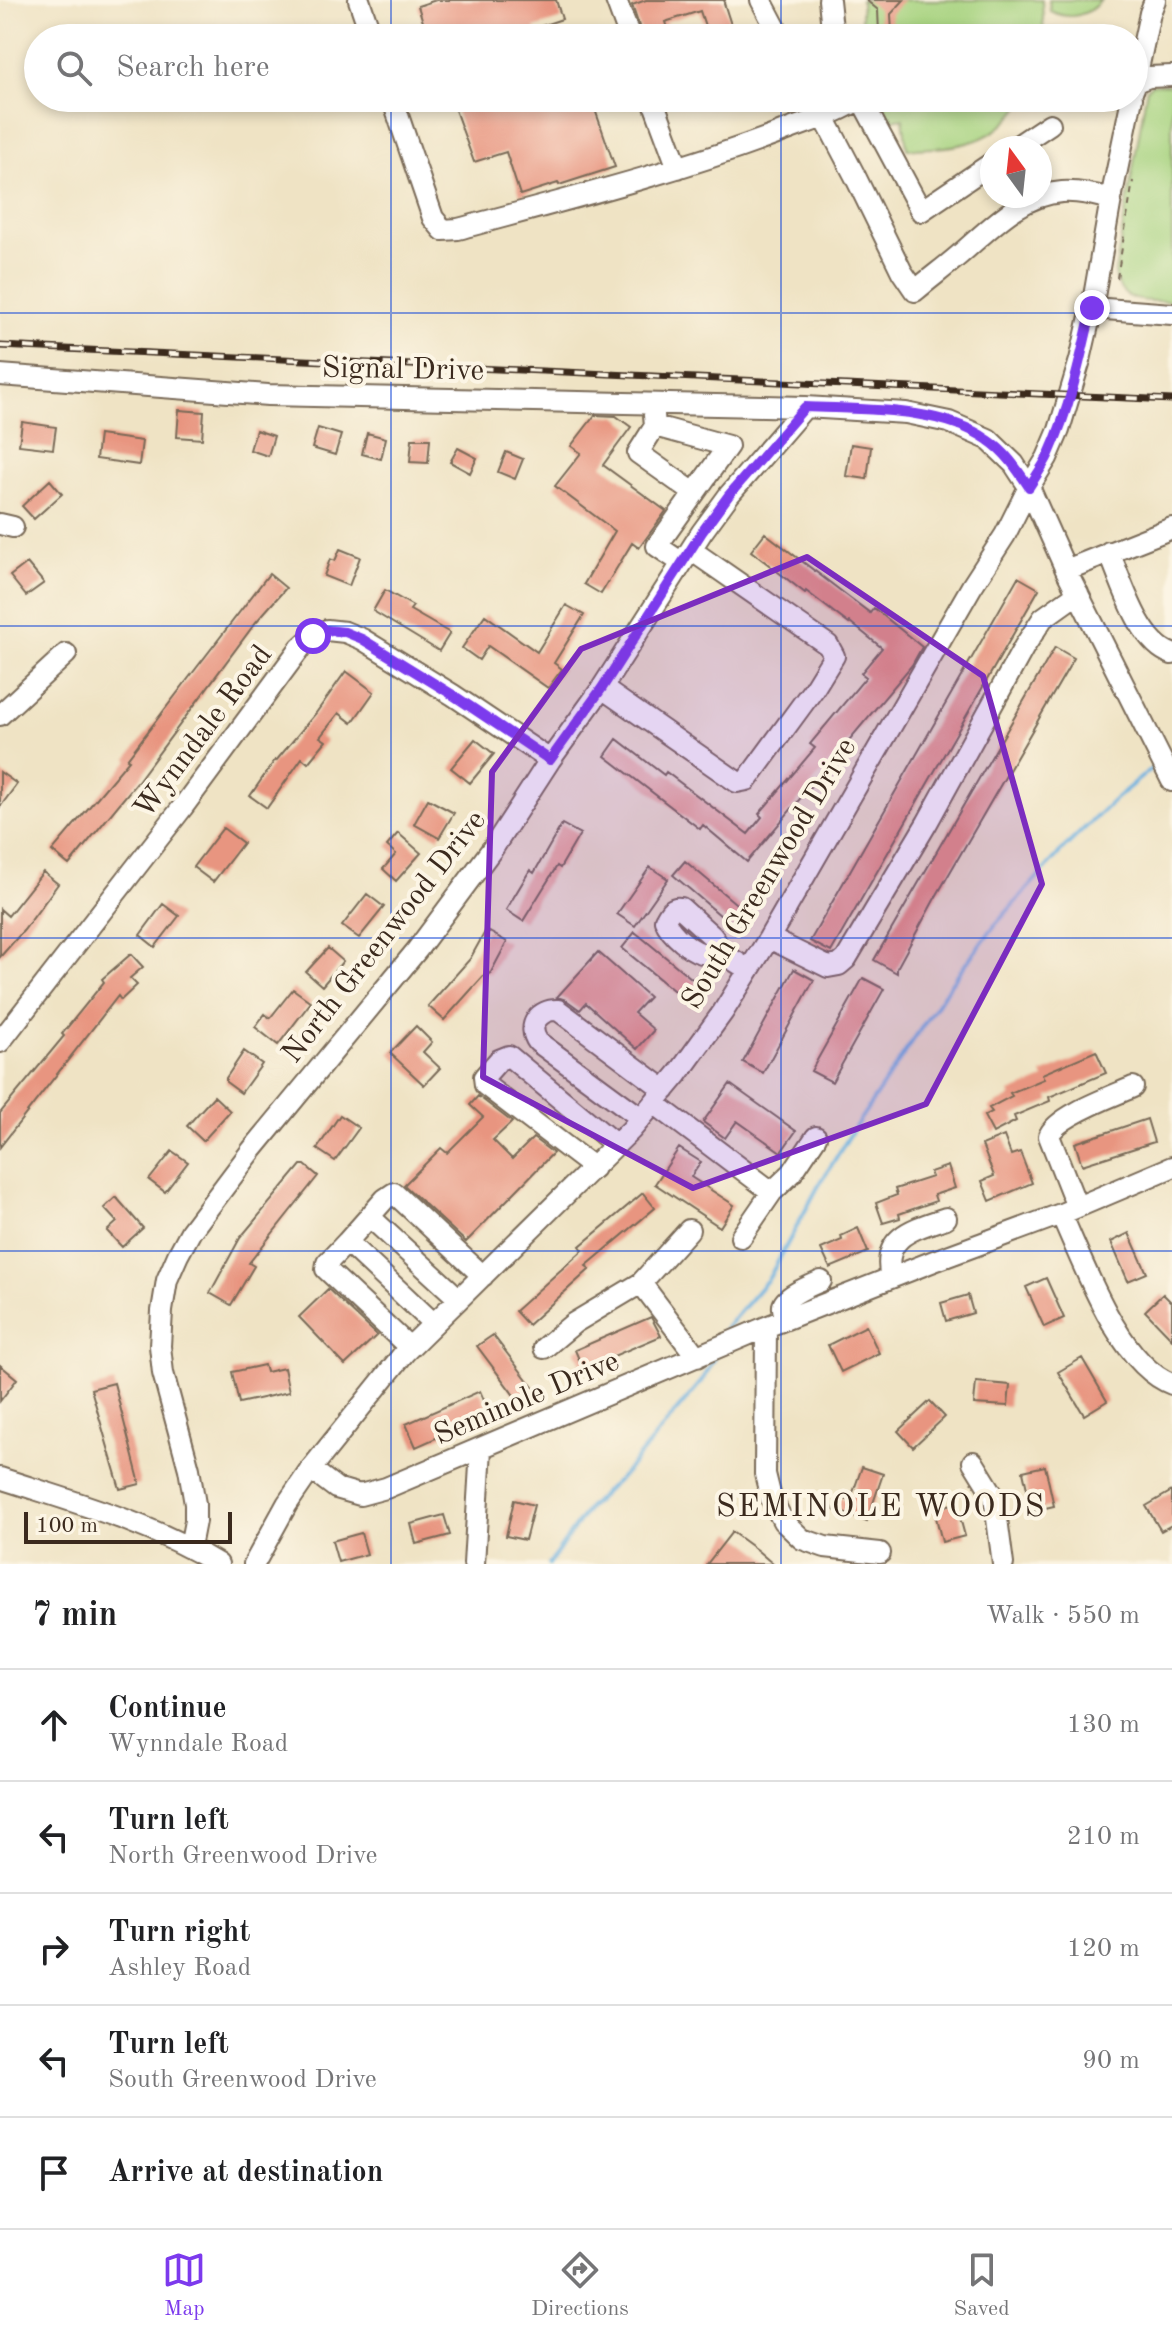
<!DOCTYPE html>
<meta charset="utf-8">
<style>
body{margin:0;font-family:"Old Standard TT",serif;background:#f6f6f6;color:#202124}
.compass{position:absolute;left:980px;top:136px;width:72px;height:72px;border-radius:50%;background:#fff;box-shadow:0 4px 12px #0003;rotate:345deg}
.scale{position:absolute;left:24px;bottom:20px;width:208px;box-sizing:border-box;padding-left:8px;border:4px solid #3b2a1e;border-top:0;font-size:22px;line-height:28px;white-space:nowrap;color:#3b2a1e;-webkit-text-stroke:6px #fcf5e5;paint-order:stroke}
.stop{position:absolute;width:24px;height:24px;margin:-18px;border:6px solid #7c3aed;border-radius:50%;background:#fff}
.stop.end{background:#7c3aed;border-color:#fff;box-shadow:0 2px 8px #0008}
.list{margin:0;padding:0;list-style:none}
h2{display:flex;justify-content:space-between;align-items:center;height:104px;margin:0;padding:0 32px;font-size:34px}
h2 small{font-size:26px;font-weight:400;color:#757577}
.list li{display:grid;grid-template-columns:52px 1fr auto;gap:24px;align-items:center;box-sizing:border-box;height:112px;padding:0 32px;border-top:2px solid #e0e0e0}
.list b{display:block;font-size:30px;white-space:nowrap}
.list p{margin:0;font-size:26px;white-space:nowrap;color:#757577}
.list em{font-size:26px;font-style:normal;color:#757577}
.icon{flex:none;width:44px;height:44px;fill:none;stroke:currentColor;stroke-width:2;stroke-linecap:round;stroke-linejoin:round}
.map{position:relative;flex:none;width:1172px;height:1564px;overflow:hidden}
.search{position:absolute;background:#fff;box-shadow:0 4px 12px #0003;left:24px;right:24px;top:24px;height:88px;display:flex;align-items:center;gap:20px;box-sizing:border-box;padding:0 28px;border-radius:44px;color:#757577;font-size:30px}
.sheet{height:664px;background:#fff}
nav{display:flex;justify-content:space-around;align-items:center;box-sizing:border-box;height:112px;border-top:2px solid #e0e0e0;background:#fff;font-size:22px;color:#757577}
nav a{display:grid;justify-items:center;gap:4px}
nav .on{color:#7c3aed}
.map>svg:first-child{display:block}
.green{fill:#a7d380;stroke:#717e4f;stroke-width:2}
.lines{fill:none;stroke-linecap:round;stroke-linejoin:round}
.stream{stroke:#68afdf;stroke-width:4}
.building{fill:#e89580}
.minor-casing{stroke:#7a6b58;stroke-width:24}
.path{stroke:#7a6b58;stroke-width:2;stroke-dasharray:6 6;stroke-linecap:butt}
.minor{stroke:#fff;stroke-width:20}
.rail-casing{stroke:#3b2a1e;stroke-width:7}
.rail{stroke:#fcf5e5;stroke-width:4;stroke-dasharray:12;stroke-linecap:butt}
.route{stroke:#7c3aed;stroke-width:10}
.marked{fill:#7b2cbf;fill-opacity:0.2;stroke:#7b2cbf;stroke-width:6;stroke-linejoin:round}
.grid{fill:none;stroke:#1d4ed8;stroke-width:2;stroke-opacity:0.55}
.labels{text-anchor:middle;stroke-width:8;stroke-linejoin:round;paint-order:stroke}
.street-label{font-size:30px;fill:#3b2a1e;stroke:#fcf5e5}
.neighbourhood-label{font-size:32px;letter-spacing:2px;fill:#3b2a1e;stroke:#fcf5e5}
</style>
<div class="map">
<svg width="1172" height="1564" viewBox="0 0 1172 1564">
<rect width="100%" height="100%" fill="#fcf5e5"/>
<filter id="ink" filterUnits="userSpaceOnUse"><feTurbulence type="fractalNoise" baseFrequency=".0125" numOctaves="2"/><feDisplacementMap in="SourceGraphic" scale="16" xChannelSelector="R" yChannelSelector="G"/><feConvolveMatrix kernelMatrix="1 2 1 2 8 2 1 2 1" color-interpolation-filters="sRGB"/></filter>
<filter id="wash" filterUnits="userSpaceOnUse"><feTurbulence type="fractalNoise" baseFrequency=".006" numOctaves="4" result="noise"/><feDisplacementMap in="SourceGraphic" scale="32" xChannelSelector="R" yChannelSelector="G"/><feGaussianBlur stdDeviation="1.8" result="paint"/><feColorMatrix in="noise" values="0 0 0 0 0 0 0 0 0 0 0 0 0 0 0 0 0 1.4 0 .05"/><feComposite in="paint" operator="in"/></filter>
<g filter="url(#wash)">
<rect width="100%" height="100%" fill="#efe3c4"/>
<path class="green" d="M861,0H1042L1044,38H861Z
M1049,0H1101C1087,17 1069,20 1050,11Z
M1152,84L1172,85V301C1146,301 1118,305 1115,272L1147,88Z
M885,98H1026C997,145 958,148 907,149L903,118L886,121Z"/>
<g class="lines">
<path class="stream" d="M721,1338L724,1330L769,1278L818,1187L853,1130L952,982L995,925L1063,849L1115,799L1155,766
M549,1564L589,1507L624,1474L702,1381L715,1358"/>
</g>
<g id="blocks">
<path class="building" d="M436,0H556L562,19L535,28L539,38H428L418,6Z
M646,0H725L724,3L733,31L709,38L700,11L665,22L670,38H643L632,5Z
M866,0H904L891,14L892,33H879L878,10Z
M479,98H591L615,167L559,185L558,183L520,195L506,152L474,162L454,107Z
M179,410L204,412L202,439L177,437Z
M595,415L616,416L631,427L603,465L666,511L639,548L632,543L601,594L584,584L615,531L555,486L581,453L571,446Z
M22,422L56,427L53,449L19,445Z
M318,428L341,435L335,455L312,448Z
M256,430L274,436L268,456L250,450Z
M367,433L386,438L381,459L362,454Z
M99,435L142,441L139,465L96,459Z
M412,439H430L428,463L410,462Z
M851,444L871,447L867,479L846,476Z
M458,448L477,458L470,473L450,462Z
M506,452L523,459L515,479L498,472Z
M50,480L62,494L34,519L22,506Z
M765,533L870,613L874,608L922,647L912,665L747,862L703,825L700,829L605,756L617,739L664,775L666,772L748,834L762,817L759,814L815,748L810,744L866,677L861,673L882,648L850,622L849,624L806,591L805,593L751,551Z
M340,549L360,557L349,586L324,576L330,559L335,561Z
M27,563L44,583L26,596L10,576Z
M269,574L286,588L256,622L138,781L69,865L52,851L129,760L127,759L191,675Z
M1018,577L1039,589L831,952L810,941Z
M385,590L413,606L410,610L450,633L439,651L373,611Z
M566,605L584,615L554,663L562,669L548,688L488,646L479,660L462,648L485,615L537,652Z
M1055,647L1074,658L934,900L897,968V973L874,960Z
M346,671L374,692L352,723L339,713L320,737L326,741L308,763L302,758L267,808L250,796L275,760L276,761L316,713Z
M475,739L494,754L470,783L451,768Z
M0,772L17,784L0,807Z
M428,799L454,813L439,838L414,824Z
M562,824L580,834L560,868L557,866L523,921L506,910L530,870L534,873Z
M223,828L243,843L213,882L193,867Z
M398,833L421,853L396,881L383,869L396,854L387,846Z
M685,861L747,913L734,927L673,875Z
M650,867L668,879L635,926L617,914Z
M43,872L58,884L24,930L0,957V909L8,916Z
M367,894L384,907L359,938L342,926Z
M163,904L179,916L155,947L140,935Z
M486,930L507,942L490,974L487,972L444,1020L428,1006L470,959Z
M635,932L697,983L684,999L622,948Z
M328,948L343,961L322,986L306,972Z
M598,952L649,997L634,1013L654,1030L637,1049L586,1003L580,1010L566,1000L557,997Z
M131,954L143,967L130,978L137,985L121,1000L118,996L0,1147V1113L64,1036L62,1034L104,982L102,979Z
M794,969L814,980L763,1073L743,1062Z
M863,978L884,989L832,1082L811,1071Z
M293,989L311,1002L278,1045L255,1027L265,1014L270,1018Z
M416,1026L432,1042L423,1052L440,1068L424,1085L390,1053Z
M244,1051L262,1064L241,1093L226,1082V1078Z
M1096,1051L1106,1073L1049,1097L1050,1101L1014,1116L1016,1121L993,1133L984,1116L992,1112L989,1108L1012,1096L1010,1093L1044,1079L1042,1074Z
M730,1084L796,1131L781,1152L737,1121L725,1138L703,1122Z
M214,1096L230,1111L203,1141L187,1126Z
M478,1096L512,1122L493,1140L512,1159L533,1138L553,1153L466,1242L404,1185L441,1148L447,1153L483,1117L470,1105Z
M340,1115L359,1128L335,1161L317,1149Z
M1147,1119L1154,1142L1082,1165L1075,1143Z
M1004,1136L1011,1155L1020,1152L1032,1183L990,1201L982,1181L994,1176L982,1145Z
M679,1148L701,1162L691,1177L734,1205L720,1227L655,1184Z
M172,1151L188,1162L165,1192L149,1180Z
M301,1165H305L318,1176L249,1263L254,1266L231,1305L210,1293L240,1238Z
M948,1166L955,1188L934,1195L936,1201L899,1214L900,1218L883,1223L876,1203L897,1195L895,1189L932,1177L930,1172Z
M643,1193L655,1208L586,1266L590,1269L528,1325L515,1311L583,1250L580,1246Z
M116,1197L143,1228L122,1247L107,1231L117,1222L104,1208Z
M858,1228L868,1252L830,1268L821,1249L842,1240L841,1236Z
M1129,1233L1147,1273L1128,1281L1111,1242Z
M1046,1278L1064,1318L1044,1327L1026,1287Z
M328,1289L377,1335L345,1365L299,1317Z
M1163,1294L1172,1303V1339L1145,1311Z
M968,1295L973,1313L946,1321L941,1303Z
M651,1317L661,1336L583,1369L575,1350Z
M866,1326L879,1353L841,1372L828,1345Z
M493,1335L535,1390L519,1402L477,1346Z
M1082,1358L1107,1401L1084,1415L1058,1372Z
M0,1365L17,1379L0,1401Z
M264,1365L266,1372L284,1368L289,1392L239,1403L232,1372Z
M976,1382L1010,1385L1008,1406L974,1404Z
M114,1383L140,1484L120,1489L91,1389Z
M480,1391L490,1414L416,1447L406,1424Z
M930,1401L945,1417L913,1447L898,1431Z
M1045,1466L1054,1506L1032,1511L1023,1471Z
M862,1467L883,1474L867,1521L834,1510L838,1497L850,1501Z
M1172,1491V1525L1161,1531L1146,1506Z
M514,1500L534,1505L525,1540L506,1536Z
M956,1503L965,1536L942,1542L934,1509Z
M444,1515L450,1535L416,1544L411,1524Z
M732,1532L758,1551L773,1564H707Z
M361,1533L367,1554L338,1562L332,1541Z"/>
</g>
</g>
<g filter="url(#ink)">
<use href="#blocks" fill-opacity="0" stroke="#7a6b58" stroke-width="2"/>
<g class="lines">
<g class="minor-casing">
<path id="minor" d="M359,0L372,38
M616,0L630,38
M761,0L781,38
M829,0L833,38
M1135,82L1149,77L1172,76
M1134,88L1150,13L1155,0
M392,98L433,218L443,230L458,229C565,200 673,173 777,134C804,123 838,114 861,98
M652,98L678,168
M814,98L855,176L902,272L915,291C929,279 944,268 958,256C989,230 1019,195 1062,192C1079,191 1095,195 1111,199
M861,99L921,211L992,163
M1014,148L1050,124
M1092,308L1172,314
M0,375L268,395L805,407L906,413L949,422L988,439L1014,464L1029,487L1066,570L1172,781
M654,415L655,426L638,453L694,493
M655,426L728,446L657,546L682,563
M0,524L13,527
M1109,552C1122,582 1139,643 1172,654
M1066,570L1172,528
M602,688L737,782L747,780L813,690L834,656L828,645L691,550
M0,715L66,654
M769,938L828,967L839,965L846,959L927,823L1024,647L1043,618L1078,593
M714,948L708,954C693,954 670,934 665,920C669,913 672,906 681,908L712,936L715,940L714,948L749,970
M0,1042L182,808L301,647L313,636L327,630L345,632L362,639L453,695L550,760
M654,1103L772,1192
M641,1118L538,1042C526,1026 539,1009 558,1010L665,1090
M594,1168L485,1085L484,1077L499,1060L509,1056L616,1145
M1077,1207L1049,1136C1056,1116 1113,1096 1133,1087
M1061,1214C1083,1262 1119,1365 1172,1384
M370,1217L458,1298
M689,1230L641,1283L697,1357
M741,1237L772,1192L792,1173L816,1137
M347,1242L385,1199L394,1193L483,1276
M891,1278C881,1236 913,1229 946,1218
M786,1319C785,1315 782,1310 783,1306C784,1296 812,1285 821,1281
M766,1327L765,1474L771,1498L783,1521L802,1539L825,1547L880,1553
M409,1347L326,1269L327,1263L347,1242L433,1323
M544,1348L574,1323L641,1283
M973,1462L994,1496L1003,1564
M311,1469L336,1488L360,1495L386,1488L766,1327L934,1261L1061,1214L1172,1167
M0,1478C74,1502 151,1523 218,1564
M190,1547L195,1521V1504L189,1469L163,1373L160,1346L162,1311L167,1280L178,1255L191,1231L252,1150L417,950L493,848L550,760L602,688L702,532L729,495L805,407
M254,1564L287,1504L311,1469L405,1352L631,1130L678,1074L723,1012L769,938L972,586L1005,535L1029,487L1047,458L1059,430L1080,360L1092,308L1111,199L1132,98
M474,1564L481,1449"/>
</g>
<path class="path" d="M1117,278L1133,181"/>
<use href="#minor" class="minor"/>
<g class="rail-casing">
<path id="rail" d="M0,346L1172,400"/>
</g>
<use href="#rail" class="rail"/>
</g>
</g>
<g class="lines" filter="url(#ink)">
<path class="route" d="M313,636L327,630L345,632L362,639L453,695L550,760L602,688L702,532L729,495L805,407C861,410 940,406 988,440C1006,452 1017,469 1029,487C1036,476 1044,465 1049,454C1070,408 1081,357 1092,308"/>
</g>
<path class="marked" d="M807,557L983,676L1042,884L926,1104L693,1188L483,1077L492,772L581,649Z"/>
<path class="grid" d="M391,0V38M781,0V38M391,98V1564M781,98V1564M0,313H1172M0,626H1172M0,938H1172M0,1251H1172"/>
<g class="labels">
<g class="street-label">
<text transform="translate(403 368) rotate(1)" y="10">Signal Drive</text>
<text transform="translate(202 731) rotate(-53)" y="10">Wynndale Road</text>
<text transform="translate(768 873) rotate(-59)" y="10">South Greenwood Drive</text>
<text transform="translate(383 936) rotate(-52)" y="10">North Greenwood Drive</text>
<text transform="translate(526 1397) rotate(-23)" y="10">Seminole Drive</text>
</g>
<g class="neighbourhood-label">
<text x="881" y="1516">SEMINOLE WOODS</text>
</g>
</g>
</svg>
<svg class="compass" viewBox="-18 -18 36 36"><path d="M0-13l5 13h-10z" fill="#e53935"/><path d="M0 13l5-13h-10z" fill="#757577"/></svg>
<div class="scale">100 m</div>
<div class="stop" style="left:313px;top:636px"></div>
<div class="stop end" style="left:1092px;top:308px"></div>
<div class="search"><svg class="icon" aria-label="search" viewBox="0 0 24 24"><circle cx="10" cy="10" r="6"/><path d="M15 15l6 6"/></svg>Search here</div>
</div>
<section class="sheet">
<h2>7 min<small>Walk · 550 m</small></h2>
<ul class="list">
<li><svg class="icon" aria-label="ahead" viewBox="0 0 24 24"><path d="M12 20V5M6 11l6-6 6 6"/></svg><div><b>Continue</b><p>Wynndale Road</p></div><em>130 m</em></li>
<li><svg class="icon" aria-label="left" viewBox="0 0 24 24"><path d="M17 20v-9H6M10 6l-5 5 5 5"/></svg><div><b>Turn left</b><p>North Greenwood Drive</p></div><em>210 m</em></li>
<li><svg class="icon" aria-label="right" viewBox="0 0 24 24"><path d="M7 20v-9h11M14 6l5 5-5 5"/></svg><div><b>Turn right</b><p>Ashley Road</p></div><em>120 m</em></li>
<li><svg class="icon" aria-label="left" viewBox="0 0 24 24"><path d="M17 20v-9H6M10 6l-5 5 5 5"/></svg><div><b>Turn left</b><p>South Greenwood Drive</p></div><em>90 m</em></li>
<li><svg class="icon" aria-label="arrive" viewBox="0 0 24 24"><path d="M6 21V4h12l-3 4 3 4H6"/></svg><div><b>Arrive at destination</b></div></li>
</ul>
</section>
<nav>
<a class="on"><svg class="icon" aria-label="map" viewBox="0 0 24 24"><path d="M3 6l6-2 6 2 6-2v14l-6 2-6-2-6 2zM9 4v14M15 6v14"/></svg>Map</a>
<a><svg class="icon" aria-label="directions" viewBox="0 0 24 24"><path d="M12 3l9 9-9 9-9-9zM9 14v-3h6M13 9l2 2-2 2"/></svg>Directions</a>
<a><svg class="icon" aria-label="saved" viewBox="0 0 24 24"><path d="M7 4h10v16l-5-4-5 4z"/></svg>Saved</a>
</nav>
